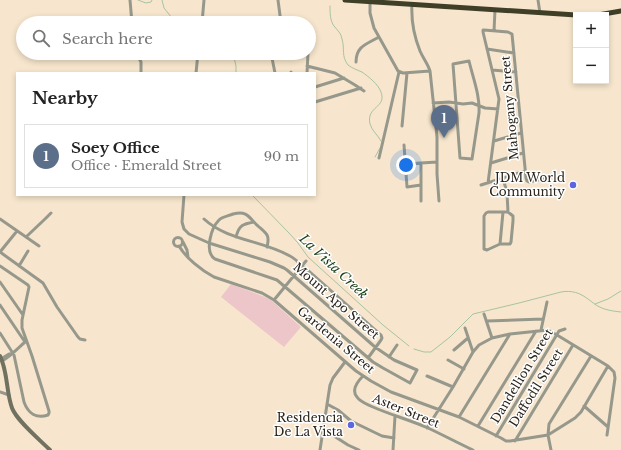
<!DOCTYPE html>
<meta charset="utf-8">
<style>
body{margin:0;font-family:"Libre Baskerville",serif;background:#f2f2f2;color:#222}
.controls{position:absolute;right:12px;top:12px;display:grid;overflow:hidden;border-radius:0px;box-shadow:0 2px 6px #0003}
.controls button{width:36px;height:36px;display:grid;place-items:center;padding:0;border:0;border-bottom:1px solid #e0e0e0;background:#fff;color:#222;font:20px sans-serif}
.you{position:absolute;left:406px;top:165px;width:14px;height:14px;margin:-10px;border:3px solid #fff;border-radius:50%;background:#1a73e8;box-shadow:0 0 0 6px #1a73e833}
.badge{display:grid;place-items:center;width:26px;height:26px;border-radius:50%;background:#0b8043;color:#fff;font-size:13px;font-weight:700}
.pin{position:absolute;translate:-50% -33px;filter:drop-shadow(0 1px 2px #0008)}
.pin::after{content:'';position:absolute;top:21px;width:14px;height:12px;background:inherit;clip-path:polygon(0 0,100% 0,50% 100%)}
.list{margin:0;padding:0;list-style:none}
h2{display:flex;justify-content:space-between;align-items:center;height:52px;margin:0;padding:0 16px;font-size:17px}
h2 small{font-size:13px;font-weight:400;color:#767676}
.list li{display:grid;grid-template-columns:26px 1fr auto;gap:12px;align-items:center;box-sizing:border-box;height:64px;margin:0 8px 8px;padding:0 8px;border:1px solid #e0e0e0;border-radius:0px}
.list b{display:block;font-size:15px;white-space:nowrap}
.list p{margin:0;font-size:13px;white-space:nowrap;color:#767676}
.list em{font-size:13px;font-style:normal;color:#767676}
.icon{flex:none;width:22px;height:22px;fill:none;stroke:currentColor;stroke-width:2;stroke-linecap:round;stroke-linejoin:round}
.map{position:relative;flex:none;width:621px;height:450px;overflow:hidden}
.search{position:absolute;background:#fff;box-shadow:0 2px 6px #0003;left:16px;top:16px;width:300px;height:44px;display:flex;align-items:center;gap:10px;box-sizing:border-box;padding:0 14px;border-radius:22px;color:#767676;font-size:15px}
.panel{position:absolute;background:#fff;box-shadow:0 2px 6px #0003;left:16px;top:72px;width:300px;height:124px;border-radius:0px}
.map>svg:first-child{display:block}
.green{fill:#ecc6c9}
.lines{fill:none;stroke-linecap:round;stroke-linejoin:round}
.stream{stroke:#a7c3a3;stroke-width:1}
.street{stroke:#97988c;stroke-width:3}
.secondary{stroke:#707160;stroke-width:4}
.highway{stroke:#3f3f28;stroke-width:5}
.poi-dot{fill:#5d66de;stroke:#fff;stroke-width:1.5}
.labels{text-anchor:middle;stroke-width:3;stroke-linejoin:round;paint-order:stroke}
.street-label{font-size:12px;fill:#29231a;stroke:#fff}
.poi-label{font-size:12px;fill:#29231a;stroke:#fff;text-anchor:end}
.water-label{font-size:13px;font-style:italic;fill:#173e13;stroke:#fff}
</style>
<div class="map">
<svg width="621" height="450" viewBox="0 0 621 450">
<rect width="100%" height="100%" fill="#f7e6cd"/>
<path class="green" d="M231,284L265,297L271,300L301,327L284,347L221,297Z"/>
<g class="lines">
<path class="stream" d="M138,0L146,3L151,2L152,0
M162,0L164,8L176,23
M330,6C330,12 330,21 334,26C338,31 341,33 342,39C345,49 341,56 348,65C352,68 357,70 362,72C369,77 378,84 381,92C387,108 366,106 370,124C372,131 378,135 381,141
M233,53L236,66V73
M375,157L380,148
M252,195L289,233L298,243L308,257L383,325L409,346
M595,304L608,299L621,291
M414,349L424,352H431L450,337L473,314L519,303L561,292C572,290 580,293 588,299C591,301 593,303 596,305C604,310 612,311 621,312"/>
<path class="street" d="M130,0L132,23
M278,0L281,23
M370,0V13L374,28L398,71L403,73L430,71
M538,0L540,13
M412,4C411,20 414,36 420,51C423,58 428,64 430,71L437,137V174L439,201
M202,23L204,0
M494,31L495,10
M309,37V46
M487,49L514,53
M136,53L141,62V73
M271,53L275,73
M469,61C473,78 480,95 479,113L472,159L460,158L453,64Z
M356,62C356,46 367,44 379,37
M307,66L335,73L355,85L364,91
M492,70L516,72
M291,72V73
M196,73L198,53
M307,73L308,53
M315,87L344,78
M315,102L361,88
M433,103L449,102L463,104L472,103L485,108L498,109
M402,126L407,73
M494,141L521,133
M404,145L407,187L421,185
M379,158L399,72
M421,163V201
M491,163L523,153
M405,164L437,162
M503,178L507,193L508,212
M488,183L499,99L483,32V30H484L508,32L512,34L526,178L527,181L529,182L551,177
M481,185L525,171
M184,195L182,222L184,229L189,234L209,243L270,262L284,268L287,270L375,347L394,360L417,370L410,383L383,368L373,362L277,280L215,259C204,252 211,228 219,220C222,217 228,216 233,214C237,213 241,212 245,214C250,216 254,223 258,226C267,234 270,235 267,247
M488,212H508L513,216V221L511,242L510,244H500L487,250L484,249V216L486,213Z
M0,219L39,246
M204,219C228,241 262,240 290,256C294,258 298,262 302,265L381,335L382,338L381,340L368,358
M26,237L45,219L51,213
M236,237C239,225 243,224 254,222
M173.5 242a4.5 4.5 0 1 1 9 0a4.5 4.5 0 1 1-9 0Z
M183,242L187,250L188,257
M500,244L503,212
M179,246C186,258 201,270 214,277L262,293L274,300L356,371L371,381L391,392L459,417L501,438L506,441H510L548,435L575,418L581,412L608,366
M0,252L43,283L57,307L78,337L80,339L85,340
M0,252L17,231
M0,266L28,285L29,287L22,320V328L32,356L49,411V413L48,415C36,419 28,413 24,402L14,355L0,333
M19,266L28,251
M0,282L23,315
M274,300L306,261
M0,305L25,342
M484,314L492,338
M487,321L543,319
M465,328L473,352
M541,330L547,302
M454,350L468,338
M389,357L397,345
M1,359L9,354H12
M448,360L464,369
M2,361C11,356 18,348 25,342
M363,376C357,382 351,390 357,397C360,402 367,404 373,407C391,415 410,420 428,428C443,435 458,443 473,450
M427,376L453,387
M0,392L9,395
M327,404L338,410L351,421L382,436L394,438
M584,406L608,427
M459,417L510,334
M478,426L536,331
M427,428L453,387L473,352L479,345L492,338L510,334L548,330L557,335L608,366L614,372L615,378L607,435
M323,429L348,445L359,450
M496,436L559,331L565,329
M515,441L573,345
M320,450L330,385L333,378L345,362
M393,450L395,416
M551,450L548,435L549,424L591,356"/>
<path class="secondary" d="M0,356C8,372 6,392 12,408C17,421 40,440 50,450"/>
<path class="highway" d="M345,0L576,15
M598,15L621,11"/>
</g>
<g class="poi-dot">
<circle cx="573" cy="185" r="4"/>
<circle cx="351" cy="425" r="4"/>
</g>
<g class="labels">
<g class="street-label">
<text transform="translate(510 108) rotate(-95)" y="4">Mahogany Street</text>
<text transform="translate(336 301) rotate(41)" y="4">Mount Apo Street</text>
<text transform="translate(336 340) rotate(40)" y="4">Gardenia Street</text>
<text transform="translate(522 376) rotate(-59)" y="4">Dandellion Street</text>
<text transform="translate(536 388) rotate(-58)" y="4">Daffodil Street</text>
<text transform="translate(406 411) rotate(22)" y="4">Aster Street</text>
</g>
<g class="poi-label">
<text x="565" y="182">JDM World<tspan x="565" dy="14">Community</tspan></text>
<text x="343" y="422">Residencia<tspan x="343" dy="14">De La Vista</tspan></text>
</g>
<g class="water-label">
<text transform="translate(334 266) rotate(43)" y="5">La Vista Creek</text>
</g>
</g>
</svg>
<div class="controls">
<button>+</button>
<button>−</button>
</div>
<div class="you"></div>
<div class="pin badge" style="left:444px;top:138px;background:#5c6f8a">1</div>
<div class="search"><svg class="icon" aria-label="search" viewBox="0 0 24 24"><circle cx="10" cy="10" r="6"/><path d="M15 15l6 6"/></svg>Search here</div>
<section class="panel">
<h2>Nearby<small></small></h2>
<ul class="list">
<li><span class="badge" style="background:#5c6f8a">1</span><div><b>Soey Office</b><p>Office · Emerald Street</p></div><em>90 m</em></li>
</ul>
</section>
</div>
